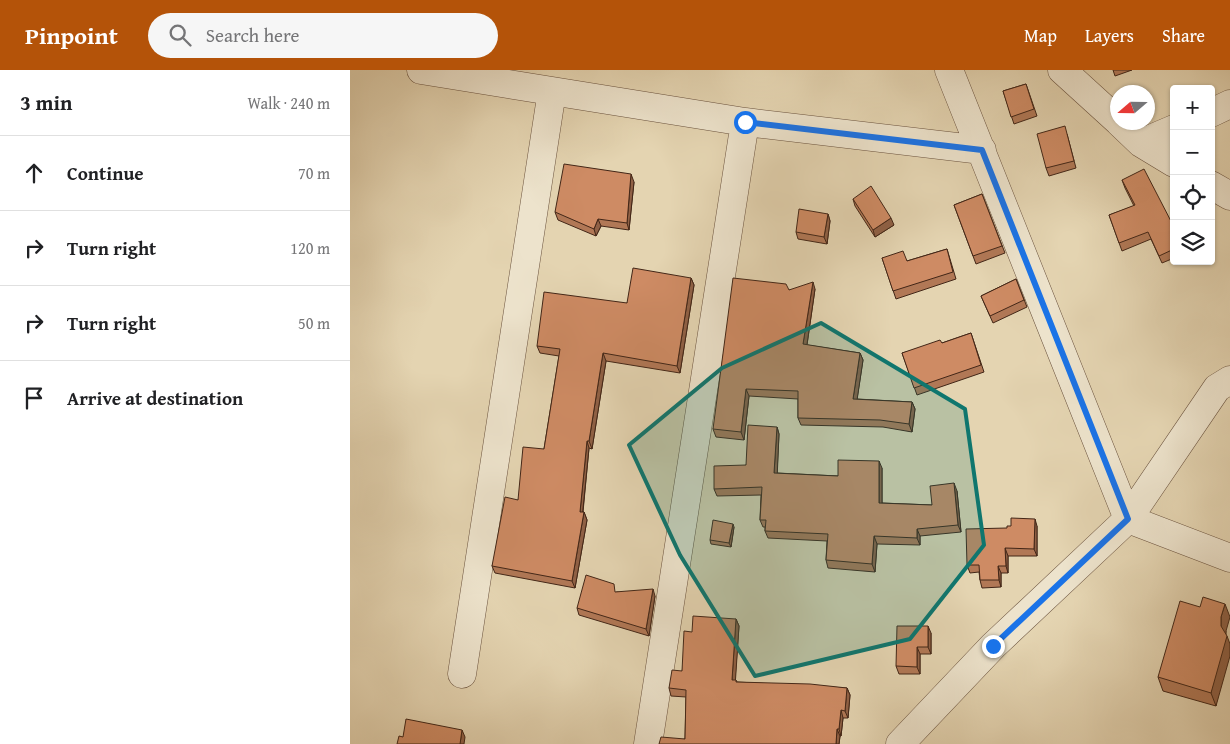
<!DOCTYPE html>
<meta charset="utf-8">
<style>
body{margin:0;font-family:"Gentium Book Plus",serif;background:#f6f6f6;color:#202124}
.controls{position:absolute;right:15px;top:15px;display:grid;overflow:hidden;border-radius:5px;box-shadow:0 1px 4px #0004}
.controls button{width:45px;height:45px;display:grid;place-items:center;padding:0;border:0;border-bottom:1px solid #e0e0e0;background:#fff;color:#202124;font:25px sans-serif}
.compass{position:absolute;left:760px;top:15px;width:45px;height:45px;border-radius:50%;background:#fff;box-shadow:0 1px 4px #0004;rotate:250deg}
.stop{position:absolute;width:15px;height:15px;margin:-11px;border:4px solid #1a73e8;border-radius:50%;background:#fff}
.stop.end{background:#1a73e8;border-color:#fff;box-shadow:0 1px 5px #0008}
.list{margin:0;padding:0;list-style:none}
h2{display:flex;justify-content:space-between;align-items:center;height:65px;margin:0;padding:0 20px;font-size:21px}
h2 small{font-size:16px;font-weight:400;color:#757577}
.list li{display:grid;grid-template-columns:32px 1fr auto;gap:15px;align-items:center;box-sizing:border-box;height:75px;padding:0 20px;border-top:1px solid #e0e0e0}
.list b{display:block;font-size:19px;white-space:nowrap}
.list em{font-size:16px;font-style:normal;color:#757577}
.icon{flex:none;width:28px;height:28px;fill:none;stroke:currentColor;stroke-width:2;stroke-linecap:round;stroke-linejoin:round}
.map{position:relative;flex:none;width:880px;height:674px;overflow:hidden}
header{display:flex;align-items:center;gap:30px;box-sizing:border-box;height:70px;padding:0 25px;background:#b45309;color:#fff}
header strong{font-size:24px}
nav{display:flex;gap:28px;margin-inline-start:auto;font-size:18px}
.search{width:350px;height:45px;background:#f6f6f6;display:flex;align-items:center;gap:12px;box-sizing:border-box;padding:0 18px;border-radius:28px;color:#757577;font-size:19px}
main{display:flex}
aside{flex:1;background:#fff}
.map>svg:first-child{display:block}
.lines{fill:none;stroke-linecap:round;stroke-linejoin:round}
.minor-casing{stroke:#6a523e;stroke-width:29}
.minor{stroke:#ede3cc;stroke-width:28}
.wall{fill:#b17856;stroke:#422617}
.shaded-wall{fill:#906146;stroke:#422617}
.building{fill:#ce8b64;stroke:#422617}
.route{stroke:#1a73e8;stroke-width:6}
.marked{fill:#0f766e;fill-opacity:0.2;stroke:#0f766e;stroke-width:4;stroke-linejoin:round}
</style>
<header>
<strong>Pinpoint</strong>
<div class="search"><svg class="icon" aria-label="search" viewBox="0 0 24 24"><circle cx="10" cy="10" r="6"/><path d="M15 15l6 6"/></svg>Search here</div>
<nav><a>Map</a><a>Layers</a><a>Share</a></nav>
</header>
<main>
<aside>
<h2>3 min<small>Walk · 240 m</small></h2>
<ul class="list">
<li><svg class="icon" aria-label="ahead" viewBox="0 0 24 24"><path d="M12 20V5M6 11l6-6 6 6"/></svg><div><b>Continue</b></div><em>70 m</em></li>
<li><svg class="icon" aria-label="right" viewBox="0 0 24 24"><path d="M7 20v-9h11M14 6l5 5-5 5"/></svg><div><b>Turn right</b></div><em>120 m</em></li>
<li><svg class="icon" aria-label="right" viewBox="0 0 24 24"><path d="M7 20v-9h11M14 6l5 5-5 5"/></svg><div><b>Turn right</b></div><em>50 m</em></li>
<li><svg class="icon" aria-label="arrive" viewBox="0 0 24 24"><path d="M6 21V4h12l-3 4 3 4H6"/></svg><div><b>Arrive at destination</b></div></li>
</ul>
</aside>
<div class="map">
<svg width="880" height="674" viewBox="0 0 880 674">
<rect width="100%" height="100%" fill="#e4d4b1"/>
<filter id="stains"><feTurbulence type="fractalNoise" baseFrequency=".004" numOctaves="4"/><feColorMatrix values="0 0 0 0 .2 0 0 0 0 .09 0 0 0 0 .02 0 0 0 .5 -.17"/></filter>
<radialGradient id="worn" r=".72"><stop offset=".6" stop-color="#630" stop-opacity="0"/><stop offset="1" stop-color="#630" stop-opacity=".3"/></radialGradient>
<g class="lines">
<g class="minor-casing">
<path id="minor" d="M71,0L395,52L632,80
M599,0L778,449L880,488
M712,0L768,51
M861,43L880,34
M769,52L791,73L824,93
M791,73L824,59
M861,115L880,126
M112,604L202,21
M298,674L395,52
M550,674L643,576L778,449L867,318L880,310"/>
</g>
<use href="#minor" class="minor"/>
</g>
<path class="wall" d="M763,0H782L765,6Z
M676,14L687,46L664,54L653,21Z
M717,64L726,98L699,106L696,98Z
M772,110L824,157V188L812,193L801,169L772,181L759,145L784,136L775,118Z
M284,112L279,160L251,156L246,166L208,150L205,142Z
M632,124L655,183L626,194L604,135Z
M503,129L544,155L525,167L505,136Z
M478,144L480,151L477,174L448,169L446,162Z
M597,179L606,209L546,229L532,188L557,191Z
M341,208L344,215L330,303L256,291L242,379L239,378L233,442H234L237,450L225,518L145,503L142,496L168,430L194,379L209,286L190,283L187,276L277,233Z
M666,209L677,237L643,253L631,226Z
M465,219L457,275L510,283L513,290L507,329L562,332L565,339L562,362L533,357L451,355L448,348V329L399,326L394,370L366,367L363,359L439,220Z
M621,263L634,302L567,325L552,283L592,273Z
M427,357L429,364L427,403L488,406L532,398V433L582,435L607,421L611,462L570,466V475L527,474L525,502L478,498L476,490L477,471L418,468L415,461V457H413L410,450L411,425L367,426L364,419L396,395Z
M687,456V486H658V503H651V517L632,518L630,510L629,502L620,503L617,495L657,458Z
M384,457L381,477L361,474L360,470Z
M267,522L305,526L299,566L229,545L227,538Z
M386,549L389,556L385,610H386L387,612L497,618L500,625L498,648H493L491,666H490L489,674H309L335,669L336,627L321,626L319,618L332,601L342,562Z
M876,561L866,636L813,621L808,607Z
M581,563V584H570V604H549L546,596Z"/>
<path class="shaded-wall" d="M281,104L284,112L279,160L277,153Z
M478,144L480,151L477,174L474,167Z
M541,148L544,155L525,167L523,160Z
M248,149L251,156L246,166L244,159Z
M341,208L344,215L330,303L327,296Z
M463,212L465,219L456,281L453,274Z
M253,283L256,291L242,379L239,371Z
M510,283L513,290L506,337L503,329Z
M396,319L399,326L394,370L391,362Z
M562,332L565,339L562,362L559,354Z
M427,357L429,364L427,410L424,403Z
M237,371L239,378L232,449L230,442Z
M529,391L532,398V441L529,433Z
M604,413L607,421L611,462L608,455Z
M234,442L237,450L225,518L222,511Z
M685,449L687,456V486L684,479Z
M383,454L384,457L381,477L379,473Z
M567,459L570,466V475L567,468Z
M524,466L527,474L525,502L522,494Z
M655,478L658,486V503L656,496Z
M648,496L651,503V517L649,510Z
M303,519L305,526L299,566L296,559Z
M875,534L880,547L876,561V569L877,566L880,574V586L866,636L861,623L871,556V547Z
M386,549L389,556L385,617L382,610Z
M578,556L581,563V584L578,577Z
M567,577L570,584V604L567,597Z
M497,618L500,625L498,648L495,641Z
M491,640L493,648L491,666L489,659Z
M487,659L490,666L489,674H486Z
M112,660L115,667L114,674H110Z"/>
<path class="building" d="M676,14L684,39L661,47L653,21Z
M715,56L724,91L696,98L687,64Z
M214,94L281,104L277,153L248,149L244,159L205,142Z
M794,99L824,157V179L809,186L798,162L769,173L759,145L785,135L772,110Z
M521,116L541,148L523,160L503,129Z
M632,124L652,176L623,186L604,135Z
M449,139L478,144L474,167L446,162Z
M597,179L603,202L543,221L532,188L553,181L557,191Z
M283,198L341,208L327,296L253,283L239,371H237L230,442H234L222,511L142,496L155,427L168,430L173,377L194,379L210,279L187,276L194,222L277,233Z
M383,208L436,214L439,220L463,212L453,274L510,283L503,329L562,332L559,354L530,350L448,348V321L396,319L391,362L363,359Z
M666,209L674,230L640,246L631,226Z
M621,263L631,295L564,318L552,283L590,270L592,273Z
M398,355L427,357L424,403L488,406V390L529,391V433L582,435L580,416L604,413L608,455L567,459V468L524,466L522,494L476,490L478,464L415,461L416,450H410L412,417L364,419V396L396,395Z
M661,448L685,449L684,479L655,478L656,496H648L649,510H630L629,495H617L616,459L657,458V456H661Z
M363,450L383,454L379,473L360,470Z
M236,505L264,514L265,522L303,519L296,559L227,538Z
M853,527L875,534L871,547V556L877,566L861,623L808,607L830,531L850,537Z
M343,546L386,549L382,610H386V612L460,614L497,618L495,641L491,640L489,659H487L486,674H309L311,667L335,669L336,620L319,618L322,600L332,601L334,561L342,562Z
M547,556H578V577H567V597L546,596Z
M56,649L112,660L110,674H47L49,666L53,667Z"/>
<g class="lines">
<path class="route" d="M395,52L632,80L778,449L643,576"/>
</g>
<path class="marked" d="M471,253L615,339L634,475L560,569L405,606L330,485L279,375L372,298Z"/>
<rect width="100%" height="100%" filter="url(#stains)"/>
<rect width="100%" height="100%" fill="url(#worn)"/>
</svg>
<div class="controls">
<button>+</button>
<button>−</button>
<button><svg class="icon" aria-label="locate" viewBox="0 0 24 24"><circle cx="12" cy="12" r="6"/><path d="M12 2v4M12 18v4M2 12h4M18 12h4"/></svg></button>
<button><svg class="icon" aria-label="layers" viewBox="0 0 24 24"><path d="M12 4l9 5-9 5-9-5zM3 14l9 5 9-5"/></svg></button>
</div>
<svg class="compass" viewBox="-18 -18 36 36"><path d="M0-13l5 13h-10z" fill="#e53935"/><path d="M0 13l5-13h-10z" fill="#757577"/></svg>
<div class="stop" style="left:395px;top:52px"></div>
<div class="stop end" style="left:643px;top:576px"></div>
</div>
</main>
